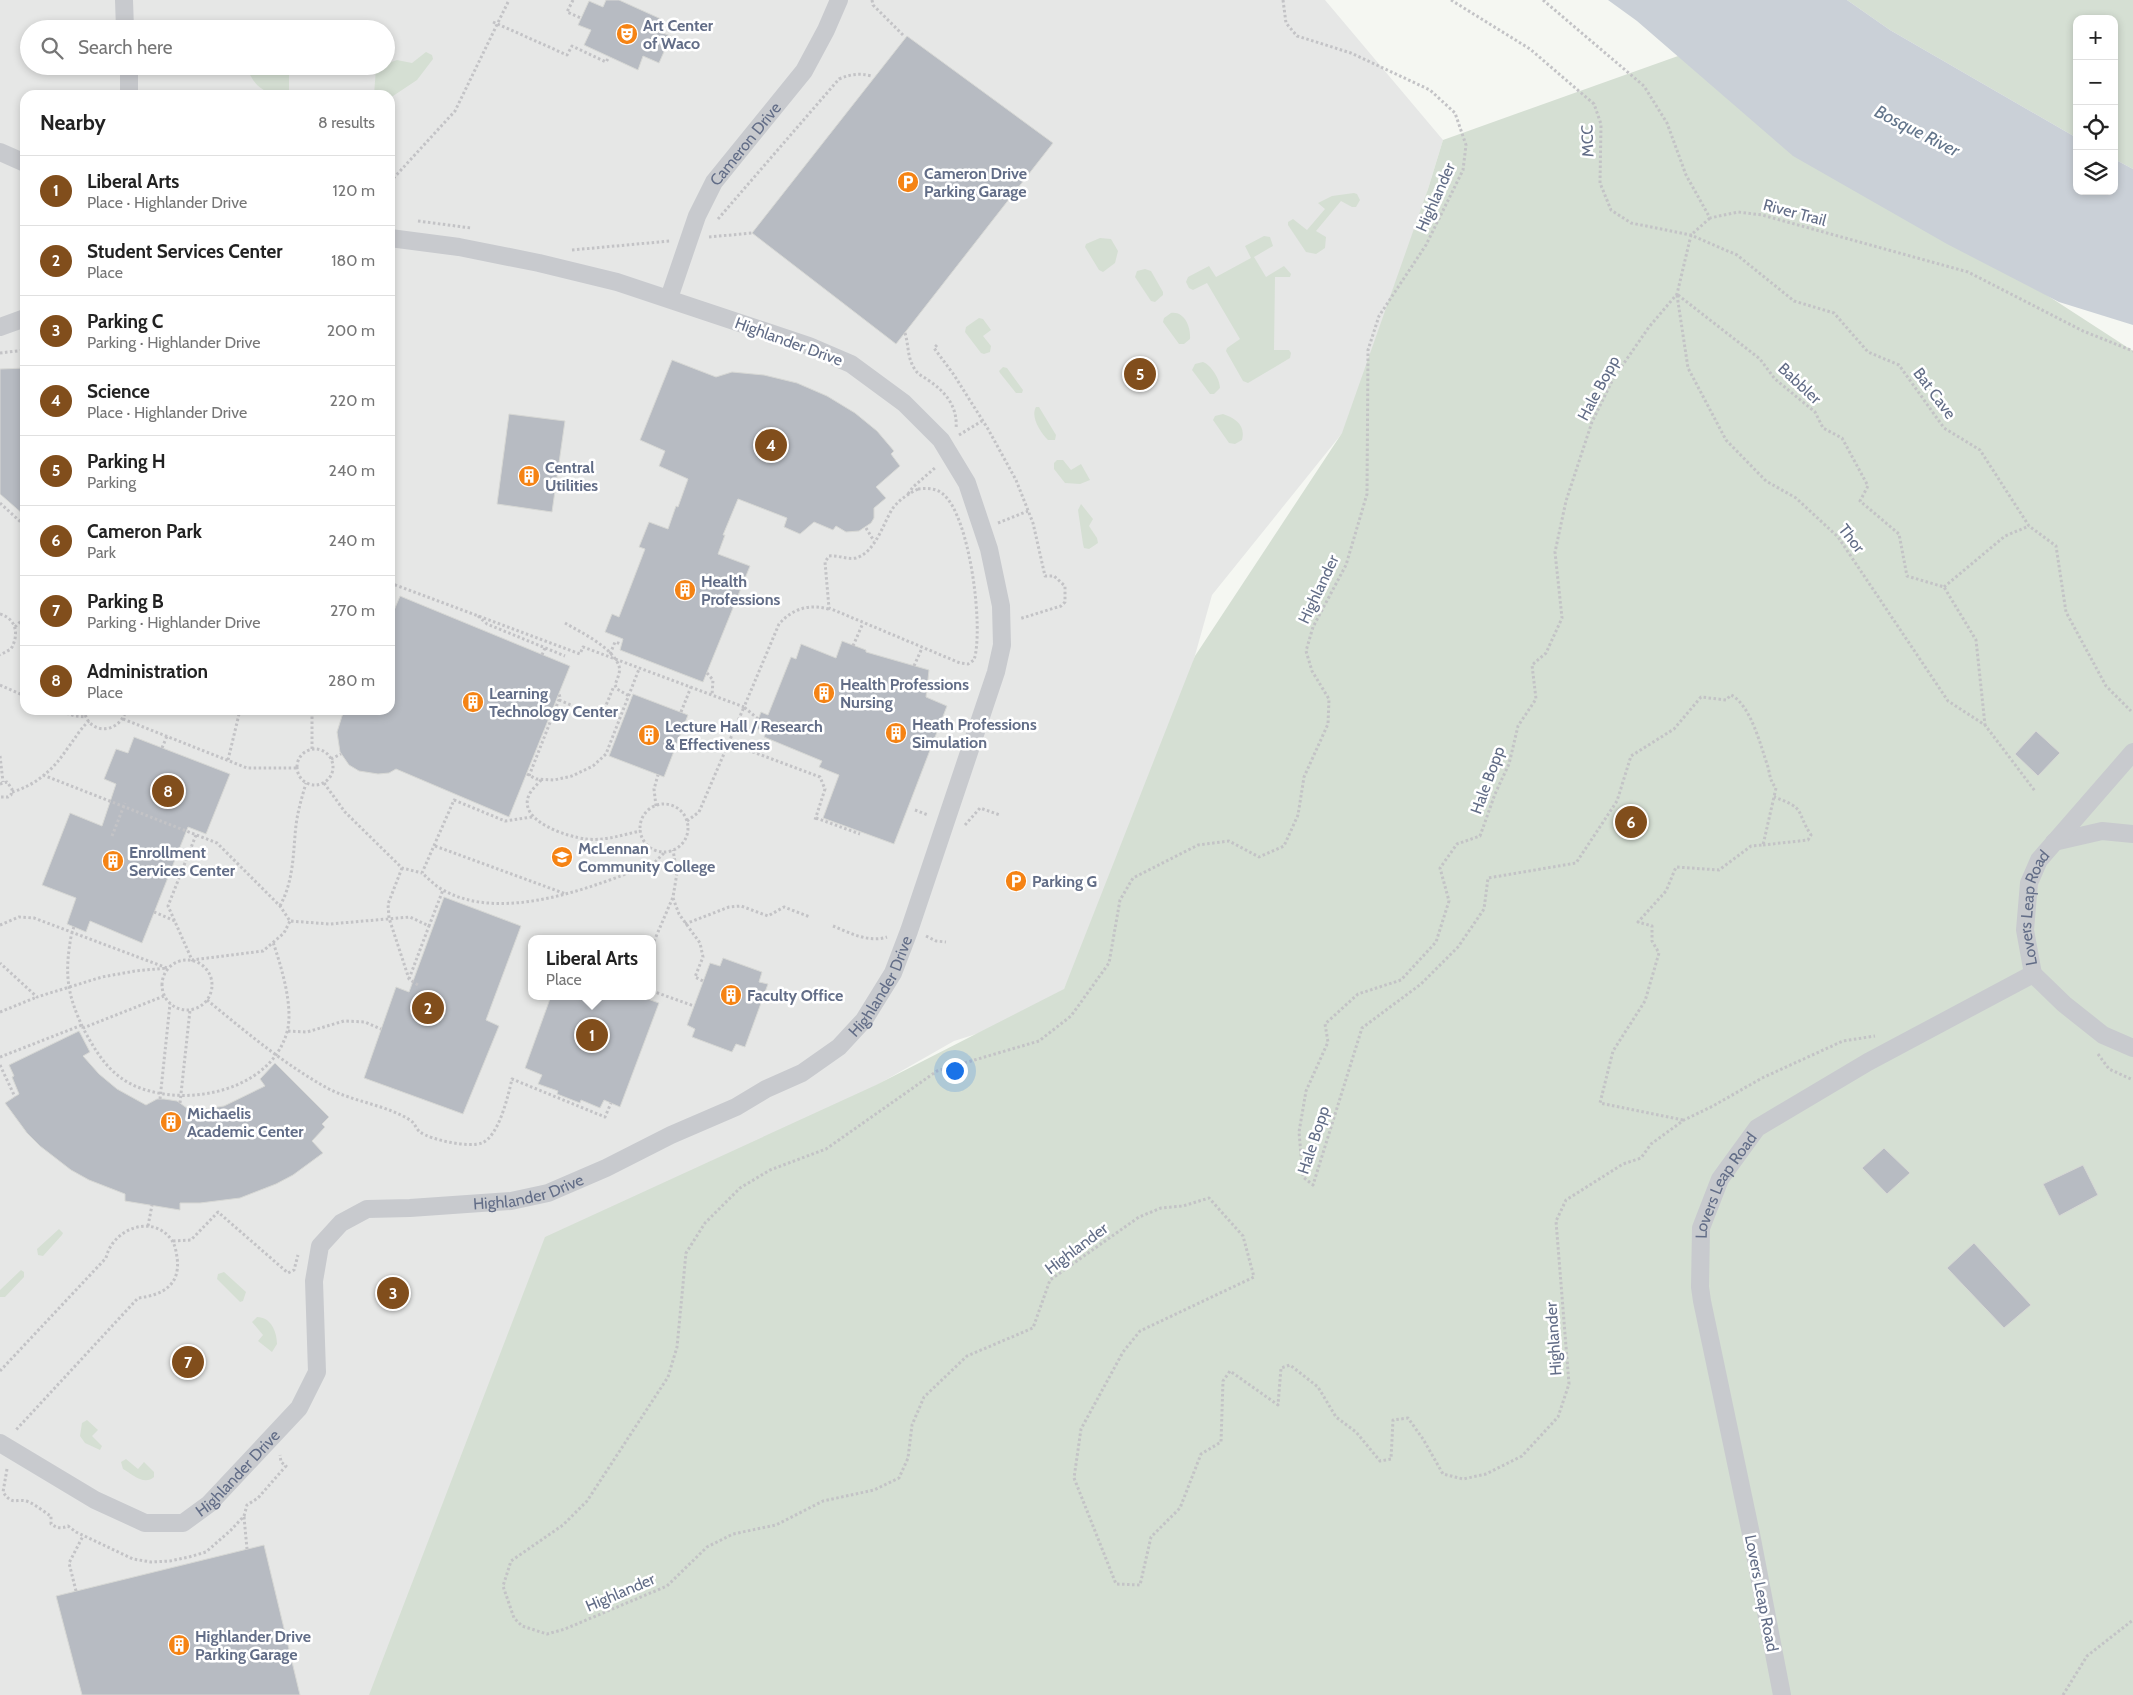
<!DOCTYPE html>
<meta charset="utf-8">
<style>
body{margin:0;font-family:Cabin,sans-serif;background:#f2f2f2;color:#222}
.controls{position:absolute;right:15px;top:15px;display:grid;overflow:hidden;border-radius:10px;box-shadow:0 2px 8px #0003}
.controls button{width:45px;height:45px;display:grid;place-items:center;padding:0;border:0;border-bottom:1px solid #e0e0e0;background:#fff;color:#222;font:25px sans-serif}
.you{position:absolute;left:954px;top:1070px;width:18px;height:18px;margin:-12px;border:4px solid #fff;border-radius:50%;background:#1a73e8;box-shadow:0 0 0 8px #1a73e833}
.badge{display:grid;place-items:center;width:32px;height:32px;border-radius:50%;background:#814e1c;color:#fff;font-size:16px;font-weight:700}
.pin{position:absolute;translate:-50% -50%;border:2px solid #fff;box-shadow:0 1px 5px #0006}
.popup{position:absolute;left:528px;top:935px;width:128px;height:65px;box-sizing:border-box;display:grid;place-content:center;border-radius:10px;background:#fff;filter:drop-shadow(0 1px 4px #0005);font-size:16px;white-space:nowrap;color:#767676}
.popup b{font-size:19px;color:#222}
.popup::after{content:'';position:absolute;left:50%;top:100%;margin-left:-10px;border:10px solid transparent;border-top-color:#fff}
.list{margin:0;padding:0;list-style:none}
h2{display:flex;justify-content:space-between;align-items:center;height:65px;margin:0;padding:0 20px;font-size:21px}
h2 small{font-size:16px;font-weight:400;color:#767676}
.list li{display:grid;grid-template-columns:32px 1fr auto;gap:15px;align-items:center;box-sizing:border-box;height:70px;padding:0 20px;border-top:1px solid #e0e0e0}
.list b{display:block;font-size:19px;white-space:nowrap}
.list p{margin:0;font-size:16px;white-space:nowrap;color:#767676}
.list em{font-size:16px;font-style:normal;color:#767676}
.icon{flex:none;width:28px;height:28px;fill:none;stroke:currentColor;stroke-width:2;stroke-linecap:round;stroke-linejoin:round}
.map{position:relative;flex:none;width:2133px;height:1695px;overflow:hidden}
.search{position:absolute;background:#fff;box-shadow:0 2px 8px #0003;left:20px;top:20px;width:375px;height:55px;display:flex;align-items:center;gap:12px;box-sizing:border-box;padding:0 18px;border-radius:28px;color:#767676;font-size:19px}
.panel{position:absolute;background:#fff;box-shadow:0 2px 8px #0003;left:20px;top:90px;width:375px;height:625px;border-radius:15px}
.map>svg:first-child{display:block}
.built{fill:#e6e7e6;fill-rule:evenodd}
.green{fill:#d5dfd3}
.water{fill:#cad0d7}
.building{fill:#b7bbc2;stroke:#d7d8d5}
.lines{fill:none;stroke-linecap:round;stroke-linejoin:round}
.path{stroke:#c3c3c6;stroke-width:3;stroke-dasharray:2.5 2.5;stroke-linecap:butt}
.minor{stroke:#c8cace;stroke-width:18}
.labels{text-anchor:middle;stroke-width:5;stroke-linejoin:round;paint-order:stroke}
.poi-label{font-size:16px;font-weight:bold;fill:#626d87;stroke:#fff;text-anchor:start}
.street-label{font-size:16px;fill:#626d87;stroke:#fff}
.water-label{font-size:18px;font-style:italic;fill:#63758b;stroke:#fff}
</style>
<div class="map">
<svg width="2133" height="1695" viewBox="0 0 2133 1695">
<rect width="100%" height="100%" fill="#f5f7f2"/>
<path class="built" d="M0,0H1325L1443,140L1360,411L1212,595L1161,776L1055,1009L954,1041L819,1118L369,1695H0ZM29,29H386V66H29ZM25,95H390V710H25ZM532,939H652V996H532Z"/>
<path class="green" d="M1847,0H2133V169L2114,159V19H2077V138L1890,30Z
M426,52L432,55L433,59L417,80L390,98V95H374L376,68L386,66V64L397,60L412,63Z
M1678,56L2133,351V1695H369L545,1237L876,1085L1064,989L1195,656L1342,433L1428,189L1443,140Z
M246,66H289V95C266,95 255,89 246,66Z
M1354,193L1357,194L1360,200L1356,207H1352L1341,201L1316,231L1326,237L1325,248L1316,254L1306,252L1288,225V222L1293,219L1307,230L1325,209L1318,203L1332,196Z
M1264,236L1270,237L1273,246L1254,257L1266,277L1284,266L1291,274L1290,277H1275L1274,350H1289L1291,353L1290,358L1248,383L1243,381L1226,351L1227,348L1240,339L1207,283L1193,290L1189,288L1186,282L1188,277L1209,266L1216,277L1251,258L1245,246Z
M1100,238L1111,239L1118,251L1115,263L1103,272L1099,270L1085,247L1086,244Z
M1145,269L1151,271L1163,292V295L1155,302L1151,301L1135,277L1137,271Z
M1171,313C1185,311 1191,328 1190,339L1184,344H1179L1163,322L1164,318Z
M979,318L983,319L991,330L983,336L991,346L990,352L984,354L981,353L965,332L966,327Z
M1203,362C1211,365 1220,379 1220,388L1214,394H1210L1192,370L1195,364Z
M1003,367L1007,368L1023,390L1022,393H1016L1000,373L999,371Z
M1036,407H1039L1056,435L1055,440H1048C1041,433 1030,417 1036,407Z
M1223,414C1235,418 1246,425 1242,440L1235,444L1229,443L1213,420L1215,416Z
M1057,460H1063L1071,470L1081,464L1090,480L1080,484L1065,483L1054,469V463Z
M1081,504L1093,519L1089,526L1097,538L1098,543L1089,549L1084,548L1083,544L1078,510Z
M59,1229L63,1233L62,1235L43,1256L38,1255L37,1249Z
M21,1270L24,1272V1277L5,1297H0V1290Z
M224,1272L246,1292L243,1301L240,1302L217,1279L218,1274Z
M257,1317C271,1317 277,1332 277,1344L272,1352L258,1341L263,1335L252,1322Z
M87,1420L98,1430L92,1436L102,1446L100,1450L85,1443L80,1436L82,1423Z
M126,1459L138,1469L144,1462L154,1472V1477C144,1486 132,1474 123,1469L121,1462Z"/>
<path class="water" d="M1608,0H1847L1890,30L2077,138V191H2114V159L2133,169V325L2059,302L1947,244L1793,156L1637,21Z"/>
<path class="building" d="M606,0H619L661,19L657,31L671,36L659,63L643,56L638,70L584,45L591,30L578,25L589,1L603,7Z
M907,36L1053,143L896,344L752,233Z
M672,360L716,377L732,372L764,375L797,383L827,396L855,413L877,431L894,451L891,454L900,466L876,487L886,498L874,508V518L871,523L859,531L846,532L836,526L833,530L814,522L800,534L784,527L787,518L738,499L723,535H725L718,554L750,566L703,682L620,650L623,639L605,632L612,614L619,617L645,549L639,547L649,522L668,529L676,506L678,507L688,479L659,466L665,451L640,440Z
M25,368V516L0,494V369Z
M509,414L565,421L552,512L497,504Z
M400,596L570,666L509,817L396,769L389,773L378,774L359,771L349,765L340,752L337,732L342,716L346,710H390V620Z
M842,641L866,650V652L929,670L926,697L947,706L894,844L823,818L839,775L819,767L822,761L764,737L766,732L755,728L761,712L768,715L791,657L796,659L801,644L836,658Z
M633,694L688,715L664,777L609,756Z
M2036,731L2060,753L2038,776L2015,754Z
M134,737L230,774L206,834L188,827L142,943L90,921L86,932L67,924L76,898L42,885L70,813L102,826L116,784L104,779L116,749L128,753Z
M444,897L521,926L486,1020L499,1026L463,1114L364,1078L396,987L409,992Z
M723,958L762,972L759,982L768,984L745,1047L736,1044L732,1052L692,1037L695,1029L687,1025L710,963L720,966Z
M551,996H639L659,1003L620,1107L604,1100L600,1108L581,1100L580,1103L557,1094L558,1091L538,1084L542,1075L525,1068Z
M79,1031L90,1052L83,1056L99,1074L117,1089L146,1105L157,1099H164L177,1101L191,1111L224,1106L265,1086L260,1079L275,1063L329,1117L322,1124L325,1127L312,1141L323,1153L293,1175L276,1184L240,1198L200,1203H180V1210L125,1201V1194L89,1180L71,1170L40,1146L27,1133L5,1103L19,1094L12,1077L14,1076L9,1065Z
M1884,1148L1910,1173L1887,1194L1862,1168Z
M2083,1165L2098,1195L2059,1216L2043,1184Z
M1974,1243L2031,1305L2004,1328L1947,1268Z
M264,1545L300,1695H82L56,1596Z"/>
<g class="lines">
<path class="path" d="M573,0L567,12L581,18
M872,0L873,5L904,36
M1283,0L1286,23L1297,36L1351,53L1430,90L1455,113L1466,145L1463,170L1426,245L1379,316L1368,350L1367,494L1346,565L1313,627L1306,651L1312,671L1329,699L1328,724L1304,777L1298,815L1284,846L1259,857L1229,841L1198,845L1133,878L1120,900L1109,963L1071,1016L1039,1041L937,1071L826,1149L770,1170L740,1188L705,1223L686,1253L677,1347L668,1377L587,1501L563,1525L511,1561L503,1586L514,1618L522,1626L547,1634L565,1629L667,1586L707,1547L733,1534L776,1525L823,1501L874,1490L899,1478L908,1458L912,1425L924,1397L967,1356L1033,1328L1050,1280L1139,1217L1161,1208L1183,1206L1209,1198L1243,1236L1254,1277L1140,1331L1123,1352L1081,1429L1074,1478L1116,1584L1140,1585L1151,1537L1180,1508L1201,1454L1221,1442L1223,1381L1230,1371L1278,1405L1281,1368L1290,1365L1318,1387L1336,1417L1356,1432L1380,1461L1391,1459L1393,1420L1408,1418L1423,1439L1443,1474L1463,1479L1486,1474L1522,1456L1558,1417L1569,1384L1556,1221L1566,1200L1623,1164L1641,1158L1651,1144L1684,1120L1713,1106L1762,1078L1843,1041L1875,1036
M1451,0L1530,49L1594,104L1601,124L1600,183L1611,210L1631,223L1691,235L1737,255L1794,301L1834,313L1868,352L1899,365L1944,428L1980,450L2029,526L2056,546L2066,612L2106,686L2131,711
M1543,0L1644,86L1667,123L1686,175L1710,218L1738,212L1762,215L1968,272L2083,331L2133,351
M493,22L567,55L572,46L606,62L609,57
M390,182L455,111L509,0
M718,219L839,79C851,74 859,73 872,76
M418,221L471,228
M709,237L752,233
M572,250L670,241
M1677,295L1688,368L1726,440L1766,481L1796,498L1838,537L1948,701L1985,725L2035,791
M1678,295L1760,359L1775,379L1815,412L1823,428L1842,438L1868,486L1860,501L1899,534L1907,576L1944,587L1976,640L1985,725
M905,333C909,346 907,359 916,371C919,375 924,377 928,380C946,392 958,407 956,429
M937,345L934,348L954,375L988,429L1016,480L1033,523L1045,576H1054L1065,586V602L1061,606L1019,619
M0,353L25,350
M959,435L982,421
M918,489C927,488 936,488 943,494C970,516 984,629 974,660L968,664L960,663L829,608L825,562L829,556C839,555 847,560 856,558C876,552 883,523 893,508C900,499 908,494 918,489Z
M908,494L913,487L936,467
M0,503L25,526
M998,523L1028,511
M866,528L874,541
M390,583L580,654L583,647L744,707L779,624C793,608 811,603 831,610
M1944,587L2005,536L2029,526
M0,614C17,619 19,635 11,649L0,655
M478,616L487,624L565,656
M565,623C582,633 612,647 619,666C621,672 617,679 615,685L617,689L629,696
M15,627L25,617
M853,646L863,623
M610,654L615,642L621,644
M542,655L545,648
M914,666L922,648
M707,673L713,680L712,695
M0,685L25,696
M559,700L571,705
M57,710L75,716L86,717
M84,710C88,736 120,734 126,710
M681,712L691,687
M599,713L602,715L614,686
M123,719L247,768H298
M729,743L820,777L825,789L815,820
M162,748L167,736
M312,749V710
M297 767a18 18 0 1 1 36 0a18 18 0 1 1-36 0Z
M0,756L3,782
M331,759L341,754
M228,760L240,710
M527,774L536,779L554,780L572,776L593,766L606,754L639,669
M43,775L217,843L280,906L290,921L330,924L410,917L429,926L443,890
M529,776L560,697L559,694
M541,780C538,784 531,790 529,795C517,821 568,837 586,839C605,841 622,835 640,831
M324,783L345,812L402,868L422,873
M0,784L7,782L12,789L11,795L8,797H0
M12,792C36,785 53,770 67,749C75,739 79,730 89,721
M640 828a24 24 0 1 1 48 0a24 24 0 1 1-48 0Z
M656,806L654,789L658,775
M915,810L928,815
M532,817L505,821L454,800L422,873C429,879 435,886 443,890C503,924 596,886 654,863L665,852
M816,818L860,834
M687,821L699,812L744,707L758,719
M965,825L980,808L1000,815
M196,835L168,906L192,960L263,951L284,933L290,921
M112,836L125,803
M1763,845L1808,840L1811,835C1795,810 1807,809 1774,797
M435,846L566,894
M402,868L388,904L389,918L409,979L418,985
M673,898L679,914L700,943L703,957L695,977L703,981
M280,906C294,880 293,853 296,825C298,810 302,797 306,783
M154,912L175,921
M685,924L729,907L741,906L768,916L784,907L810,917
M0,925L19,917L34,918L167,968L135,971L102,977L37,997L0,963
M833,926C850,933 869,943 887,937
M74,927C71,934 70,942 69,950C65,981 70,1000 83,1028
M926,936L936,941L946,942
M652,946L673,897L677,873L673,850
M162 985a25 25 0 1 1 50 0a25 25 0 1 1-50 0Z
M409,979L429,926
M652,991L694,1006
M164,996L83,1028C95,1050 106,1070 129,1083C180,1110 270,1093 287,1032C294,1007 281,966 273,942
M207,1000C246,1032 285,1065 329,1089C355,1102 386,1105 410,1120C415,1123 416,1129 420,1132C431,1140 469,1148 482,1143C499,1136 508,1096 512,1079L605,1117L611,1103
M0,1012L37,997
M288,1031L307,1032L344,1021L365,1022L381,1029
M2098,1054L2109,1069L2133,1080
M0,1057L82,1025
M0,1065L15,1097
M160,1099L170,1004
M180,1103L190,1010
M1683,1120L1600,1103L1613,1051L1645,1001L1659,953L1652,941V926L1638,922L1666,891L1676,867L1719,870L1751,846L1763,845L1776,788C1770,781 1770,775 1768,767C1761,747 1751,705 1731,695L1726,700L1701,697L1674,729L1631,756L1617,801L1576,863L1488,878L1484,909L1458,947L1421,984L1362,1028L1313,1185L1303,1177L1299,1132L1306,1091L1328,1042L1325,1024L1358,994L1401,980L1436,942L1449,901L1440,868L1457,844L1480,836L1495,794L1509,764L1518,726L1536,699L1532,665L1546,653L1562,618L1555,552L1566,501L1592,422L1613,379L1649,327L1677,294L1691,235L1710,218
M148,1226L152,1205
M173,1241L191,1240L218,1212L288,1273L294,1270L298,1255
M0,1371L106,1258C112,1230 151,1213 171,1239C175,1244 176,1251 177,1257C181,1285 163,1295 138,1298L15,1431
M7,1469L3,1492C13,1507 17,1497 29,1502C36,1505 44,1512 51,1516V1524C57,1528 61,1529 68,1526L76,1532L133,1559L151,1562L170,1561L189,1557L206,1552L231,1530L244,1516L247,1505L258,1498L286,1466L281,1462L280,1455
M244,1517L247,1549
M76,1591L69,1563L83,1536
M2063,1695L2087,1656L2133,1620"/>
<g class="minor">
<path d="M124,0L125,29"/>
<path d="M129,95V66"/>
<path d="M0,152L25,163"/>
<path id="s1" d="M669,298L697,216L714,182L804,71L826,30L839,0"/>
<path d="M0,327L25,318"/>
<path d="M2054,842L2102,831L2133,834"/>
<path id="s2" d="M2033,974L2025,930L2029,883L2039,860L2133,752"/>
<path d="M2033,974L2064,1004L2103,1035L2133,1048"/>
<path id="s3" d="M0,1443L95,1500L145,1523H183L209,1504L299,1408L317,1372L314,1281L320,1246L341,1223L367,1209L410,1208L511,1201L548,1193L606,1168L671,1135L736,1107L766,1089L802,1073L839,1047L864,1020L893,973L909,931L996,672L1002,645L1001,606L989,549L967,483L941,440L904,403L851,364L809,346L617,282L539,263L459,247L390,238"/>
<path id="s4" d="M1782,1695L1751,1534L1702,1301L1700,1287L1701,1228L1720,1179L1757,1128L1868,1062L2033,974"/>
</g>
</g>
<defs>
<g id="theatre-disc" transform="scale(1.125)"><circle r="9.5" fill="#f58314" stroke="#fff"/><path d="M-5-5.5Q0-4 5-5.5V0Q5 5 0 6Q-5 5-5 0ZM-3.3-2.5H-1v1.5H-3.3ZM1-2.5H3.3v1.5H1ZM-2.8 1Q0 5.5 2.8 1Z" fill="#fff"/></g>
<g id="parking-disc" transform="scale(1.125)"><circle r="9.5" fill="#f58314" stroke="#fff"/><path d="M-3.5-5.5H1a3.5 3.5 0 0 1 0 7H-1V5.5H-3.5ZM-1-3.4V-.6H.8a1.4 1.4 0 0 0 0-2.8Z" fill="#fff"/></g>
<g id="building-disc" transform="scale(1.125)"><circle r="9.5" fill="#f58314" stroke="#fff"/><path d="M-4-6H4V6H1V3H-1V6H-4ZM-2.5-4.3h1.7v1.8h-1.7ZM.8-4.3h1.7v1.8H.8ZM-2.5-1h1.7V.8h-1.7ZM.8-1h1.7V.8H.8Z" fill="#fff"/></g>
<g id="university-disc" transform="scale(1.125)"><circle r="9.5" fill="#f58314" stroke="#fff"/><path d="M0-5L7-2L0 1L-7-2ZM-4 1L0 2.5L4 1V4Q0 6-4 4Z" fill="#fff"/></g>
</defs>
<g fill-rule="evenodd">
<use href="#theatre-disc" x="627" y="34"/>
<use href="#parking-disc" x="908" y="182"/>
<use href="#building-disc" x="529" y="476"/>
<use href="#building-disc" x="685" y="590"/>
<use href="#building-disc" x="824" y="693"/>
<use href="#building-disc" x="473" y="702"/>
<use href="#building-disc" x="896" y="733"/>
<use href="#building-disc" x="649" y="735"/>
<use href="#university-disc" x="562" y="857"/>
<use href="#building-disc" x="113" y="861"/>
<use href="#parking-disc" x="1016" y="881"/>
<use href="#building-disc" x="731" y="995"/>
<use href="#building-disc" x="171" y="1122"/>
<use href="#building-disc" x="179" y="1645"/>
</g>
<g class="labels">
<g class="poi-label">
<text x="643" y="31">Art Center<tspan x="643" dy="18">of Waco</tspan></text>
<text x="924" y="179">Cameron Drive<tspan x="924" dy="18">Parking Garage</tspan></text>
<text x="545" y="473">Central<tspan x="545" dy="18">Utilities</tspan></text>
<text x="701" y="587">Health<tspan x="701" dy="18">Professions</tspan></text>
<text x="840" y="690">Health Professions<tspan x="840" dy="18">Nursing</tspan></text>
<text x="489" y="699">Learning<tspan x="489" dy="18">Technology Center</tspan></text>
<text x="912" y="730">Heath Professions<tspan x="912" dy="18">Simulation</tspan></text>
<text x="665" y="732">Lecture Hall / Research<tspan x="665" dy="18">&amp; Effectiveness</tspan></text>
<text x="578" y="854">McLennan<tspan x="578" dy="18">Community College</tspan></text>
<text x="129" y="858">Enrollment<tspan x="129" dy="18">Services Center</tspan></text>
<text x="1032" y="887">Parking G</text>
<text x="747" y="1001">Faculty Office</text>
<text x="187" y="1119">Michaelis<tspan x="187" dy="18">Academic Center</tspan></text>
<text x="195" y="1642">Highlander Drive<tspan x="195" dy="18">Parking Garage</tspan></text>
</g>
<g class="street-label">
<text transform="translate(1587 141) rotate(-92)" y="6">MCC</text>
<text dy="6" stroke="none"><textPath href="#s1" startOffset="174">Cameron Drive</textPath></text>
<text transform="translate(1435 197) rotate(-66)" y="6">Highlander</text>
<text transform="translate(1795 212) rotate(15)" y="6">River Trail</text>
<text transform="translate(789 341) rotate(20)" y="6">Highlander Drive</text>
<text transform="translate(1800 383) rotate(43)" y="6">Babbler</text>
<text transform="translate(1598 388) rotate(-62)" y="6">Hale Bopp</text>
<text transform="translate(1935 393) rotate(53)" y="6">Bat Cave</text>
<text transform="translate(1852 538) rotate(52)" y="6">Thor</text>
<text transform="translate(1318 589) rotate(-65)" y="6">Highlander</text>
<text transform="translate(1487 780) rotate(-70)" y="6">Hale Bopp</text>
<text dy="6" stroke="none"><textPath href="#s2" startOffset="68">Lovers Leap Road</textPath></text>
<text dy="6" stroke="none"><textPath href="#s3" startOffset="1178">Highlander Drive</textPath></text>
<text transform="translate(1313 1140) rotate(-72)" y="6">Hale Bopp</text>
<text dy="6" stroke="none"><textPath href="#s4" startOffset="524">Lovers Leap Road</textPath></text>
<text dy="6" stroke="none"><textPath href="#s3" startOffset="758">Highlander Drive</textPath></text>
<text transform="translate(1076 1248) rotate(-37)" y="6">Highlander</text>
<text transform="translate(1553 1339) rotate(-94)" y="6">Highlander</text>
<text dy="6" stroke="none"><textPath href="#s3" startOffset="278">Highlander Drive</textPath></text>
<text transform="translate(620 1592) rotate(-23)" y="6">Highlander</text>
<text transform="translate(1762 1593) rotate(79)" y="6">Lovers Leap Road</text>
</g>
<g class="water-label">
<text transform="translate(1917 131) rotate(27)" y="6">Bosque River</text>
</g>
</g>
</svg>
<div class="controls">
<button>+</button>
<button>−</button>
<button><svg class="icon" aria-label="locate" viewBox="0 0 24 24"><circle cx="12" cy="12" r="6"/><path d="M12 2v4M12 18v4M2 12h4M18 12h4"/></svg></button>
<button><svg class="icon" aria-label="layers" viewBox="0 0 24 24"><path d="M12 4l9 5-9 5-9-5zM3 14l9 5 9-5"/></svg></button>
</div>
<div class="you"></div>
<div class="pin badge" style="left:592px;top:1035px">1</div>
<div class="popup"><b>Liberal Arts</b>Place</div>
<div class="pin badge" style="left:428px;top:1008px">2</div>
<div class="pin badge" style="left:393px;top:1293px">3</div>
<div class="pin badge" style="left:771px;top:445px">4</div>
<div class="pin badge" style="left:1140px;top:374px">5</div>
<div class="pin badge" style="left:1631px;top:822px">6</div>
<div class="pin badge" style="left:188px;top:1362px">7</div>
<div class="pin badge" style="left:168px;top:791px">8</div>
<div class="search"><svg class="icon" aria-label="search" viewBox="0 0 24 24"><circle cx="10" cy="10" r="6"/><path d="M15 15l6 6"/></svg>Search here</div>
<section class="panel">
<h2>Nearby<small>8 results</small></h2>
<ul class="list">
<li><span class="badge">1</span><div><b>Liberal Arts</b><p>Place · Highlander Drive</p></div><em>120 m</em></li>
<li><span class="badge">2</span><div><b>Student Services Center</b><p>Place</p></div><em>180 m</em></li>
<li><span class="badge">3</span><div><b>Parking C</b><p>Parking · Highlander Drive</p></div><em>200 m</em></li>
<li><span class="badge">4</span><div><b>Science</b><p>Place · Highlander Drive</p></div><em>220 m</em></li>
<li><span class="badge">5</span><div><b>Parking H</b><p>Parking</p></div><em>240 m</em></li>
<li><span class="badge">6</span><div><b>Cameron Park</b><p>Park</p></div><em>240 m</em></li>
<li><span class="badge">7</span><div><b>Parking B</b><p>Parking · Highlander Drive</p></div><em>270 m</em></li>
<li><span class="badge">8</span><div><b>Administration</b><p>Place</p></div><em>280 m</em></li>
</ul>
</section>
</div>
